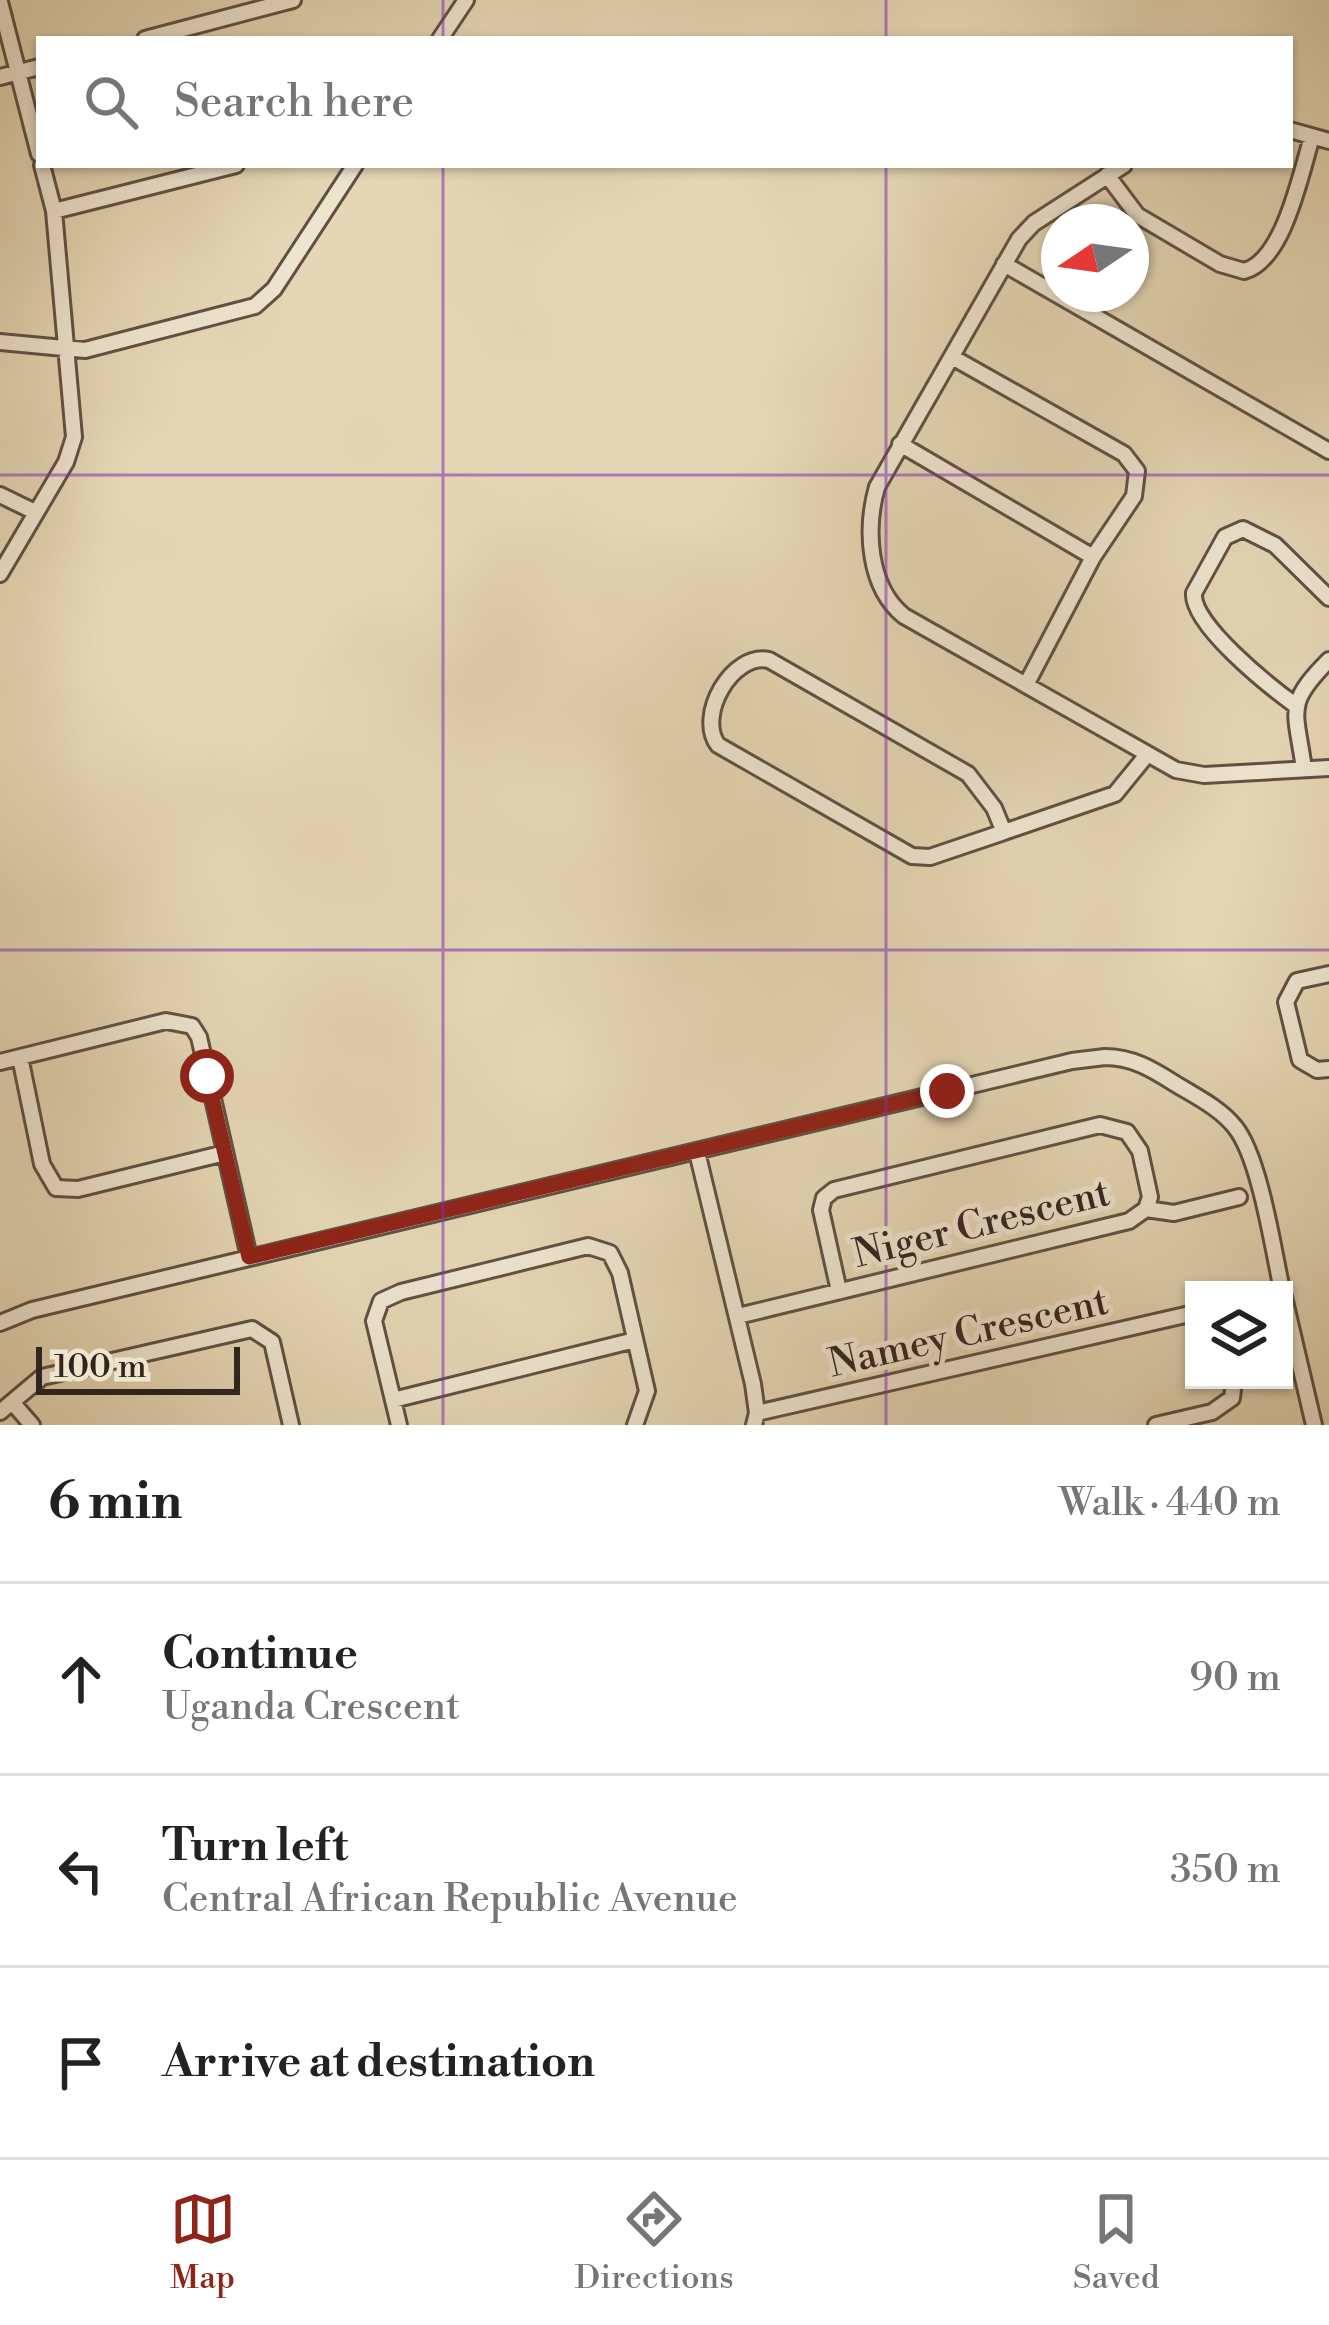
<!DOCTYPE html>
<meta charset="utf-8">
<style>
body{margin:0;font-family:"Libre Bodoni",serif;background:#f6f6f6;color:#222}
.controls{position:absolute;right:36px;bottom:36px;display:grid;overflow:hidden;border-radius:0px;box-shadow:0 3px 9px #0004}
.controls button{width:108px;height:108px;display:grid;place-items:center;padding:0;border:0;border-bottom:3px solid #e0e0e0;background:#fff;color:#222;font:60px sans-serif}
.compass{position:absolute;left:1041px;top:204px;width:108px;height:108px;border-radius:50%;background:#fff;box-shadow:0 3px 9px #0004;rotate:257deg}
.scale{position:absolute;left:36px;bottom:30px;width:204px;box-sizing:border-box;padding-left:12px;border:6px solid #34241e;border-top:0;font-size:33px;line-height:42px;white-space:nowrap;color:#34241e;-webkit-text-stroke:9px #eee5cf;paint-order:stroke}
.stop{position:absolute;width:36px;height:36px;margin:-27px;border:9px solid #8f2418;border-radius:50%;background:#fff}
.stop.end{background:#8f2418;border-color:#fff;box-shadow:0 3px 12px #0008}
.list{margin:0;padding:0;list-style:none}
h2{display:flex;justify-content:space-between;align-items:center;height:156px;margin:0;padding:0 48px;font-size:51px}
h2 small{font-size:39px;font-weight:400;color:#767676}
.list li{display:grid;grid-template-columns:78px 1fr auto;gap:36px;align-items:center;box-sizing:border-box;height:192px;padding:0 48px;border-top:3px solid #e0e0e0}
.list b{display:block;font-size:45px;white-space:nowrap}
.list p{margin:0;font-size:39px;white-space:nowrap;color:#767676}
.list em{font-size:39px;font-style:normal;color:#767676}
.icon{flex:none;width:66px;height:66px;fill:none;stroke:currentColor;stroke-width:2;stroke-linecap:round;stroke-linejoin:round}
.map{position:relative;flex:none;width:1329px;height:1425px;overflow:hidden}
.search{position:absolute;background:#fff;box-shadow:0 3px 9px #0004;left:36px;right:36px;top:36px;height:132px;display:flex;align-items:center;gap:30px;box-sizing:border-box;padding:0 42px;border-radius:0px;color:#767676;font-size:45px}
.sheet{height:732px;background:#fff}
nav{display:flex;justify-content:space-around;align-items:center;box-sizing:border-box;height:168px;border-top:3px solid #e0e0e0;background:#fff;font-size:33px;color:#767676}
nav a{display:grid;justify-items:center;gap:6px}
nav .on{color:#8f2418}
.map>svg:first-child{display:block}
.lines{fill:none;stroke-linecap:round;stroke-linejoin:round}
.street-casing{stroke:#605144;stroke-width:20}
.street{stroke:#eee5cf;stroke-width:14}
.route{stroke:#8f2418;stroke-width:15}
.grid{fill:none;stroke:#7b2cbf;stroke-width:3;stroke-opacity:0.55}
.labels{text-anchor:middle;stroke-width:10;stroke-linejoin:round;paint-order:stroke}
.street-label{font-size:39px;fill:#34241e;stroke:#eee5cf}
</style>
<div class="map">
<svg width="1329" height="1425" viewBox="0 0 1329 1425">
<rect width="100%" height="100%" fill="#e5d7b5"/>
<filter id="stains"><feTurbulence type="fractalNoise" baseFrequency=".00167" numOctaves="4"/><feColorMatrix values="0 0 0 0 .2 0 0 0 0 .09 0 0 0 0 .02 0 0 0 .5 -.17"/></filter>
<radialGradient id="worn" r=".72"><stop offset=".6" stop-color="#630" stop-opacity="0"/><stop offset="1" stop-color="#630" stop-opacity=".3"/></radialGradient>
<g class="lines">
<g class="street-casing">
<path id="street" d="M0,2L39,154
M145,39L293,0
M440,39L466,0
M0,77L39,67
M1290,130L1329,141
M1124,165L1034,223L1019,239L877,487C865,529 868,587 904,616L1176,770L1204,775L1329,768
M1107,175L1137,215L1220,264L1244,271C1284,261 1301,172 1312,137
M54,211L236,165
M1004,264L1329,451
M0,342L85,350L255,306L274,289L355,165
M952,357L1124,454L1137,471L1134,496L1093,557L1027,683
M900,444L1093,557
M0,495L35,512
M0,574L66,462L74,437L54,211L42,165
M1295,705C1269,686 1191,624 1194,593L1225,537L1243,529L1275,545L1329,598
M1304,769C1296,710 1284,705 1329,660
M1004,832L930,857L912,856L718,745C696,716 732,652 769,660L968,774L994,808L1004,832L1115,794L1146,756
M1329,974L1297,981L1286,1002L1300,1060L1317,1070L1329,1069
M20,1057L42,1164L56,1188L78,1189L225,1153
M0,1062L166,1021L192,1026L199,1037L249,1257
M697,1152L753,1384L757,1413L754,1425
M1146,1209L1174,1213L1239,1197
M1284,1297L1314,1425
M738,1316L1129,1221L1146,1209L1150,1197L1140,1151L1127,1132L1100,1125L834,1190L824,1198L821,1210L839,1291
M0,1323L32,1310L1072,1061L1105,1057C1132,1057 1152,1069 1174,1083C1195,1096 1220,1108 1235,1127C1260,1158 1273,1249 1282,1290
M393,1400L635,1340
M12,1402L32,1425
M0,1412L42,1377L252,1329L272,1342L291,1425
M757,1413L1194,1313
M399,1425L374,1321L381,1301L401,1292L588,1246L610,1253L620,1273L647,1391L635,1425
M1156,1425L1212,1412L1232,1398L1234,1380"/>
</g>
<use href="#street" class="street"/>
</g>
<g class="lines">
<path class="route" d="M207,1076L249,1257L947,1091"/>
</g>
<path class="grid" d="M443,0V39M886,0V39M443,165V1425M886,165V1425M0,475H1329M0,950H1329"/>
<g class="labels">
<g class="street-label">
<text transform="translate(981 1222) rotate(-14)" y="14">Niger Crescent</text>
<text transform="translate(968 1331) rotate(-13)" y="14">Namey Crescent</text>
</g>
</g>
<rect width="100%" height="100%" filter="url(#stains)"/>
<rect width="100%" height="100%" fill="url(#worn)"/>
</svg>
<div class="controls">
<button><svg class="icon" aria-label="layers" viewBox="0 0 24 24"><path d="M12 4l9 5-9 5-9-5zM3 14l9 5 9-5"/></svg></button>
</div>
<svg class="compass" viewBox="-18 -18 36 36"><path d="M0-13l5 13h-10z" fill="#e53935"/><path d="M0 13l5-13h-10z" fill="#767676"/></svg>
<div class="scale">100 m</div>
<div class="stop" style="left:207px;top:1076px"></div>
<div class="stop end" style="left:947px;top:1091px"></div>
<div class="search"><svg class="icon" aria-label="search" viewBox="0 0 24 24"><circle cx="10" cy="10" r="6"/><path d="M15 15l6 6"/></svg>Search here</div>
</div>
<section class="sheet">
<h2>6 min<small>Walk · 440 m</small></h2>
<ul class="list">
<li><svg class="icon" aria-label="ahead" viewBox="0 0 24 24"><path d="M12 20V5M6 11l6-6 6 6"/></svg><div><b>Continue</b><p>Uganda Crescent</p></div><em>90 m</em></li>
<li><svg class="icon" aria-label="left" viewBox="0 0 24 24"><path d="M17 20v-9H6M10 6l-5 5 5 5"/></svg><div><b>Turn left</b><p>Central African Republic Avenue</p></div><em>350 m</em></li>
<li><svg class="icon" aria-label="arrive" viewBox="0 0 24 24"><path d="M6 21V4h12l-3 4 3 4H6"/></svg><div><b>Arrive at destination</b></div></li>
</ul>
</section>
<nav>
<a class="on"><svg class="icon" aria-label="map" viewBox="0 0 24 24"><path d="M3 6l6-2 6 2 6-2v14l-6 2-6-2-6 2zM9 4v14M15 6v14"/></svg>Map</a>
<a><svg class="icon" aria-label="directions" viewBox="0 0 24 24"><path d="M12 3l9 9-9 9-9-9zM9 14v-3h6M13 9l2 2-2 2"/></svg>Directions</a>
<a><svg class="icon" aria-label="saved" viewBox="0 0 24 24"><path d="M7 4h10v16l-5-4-5 4z"/></svg>Saved</a>
</nav>
